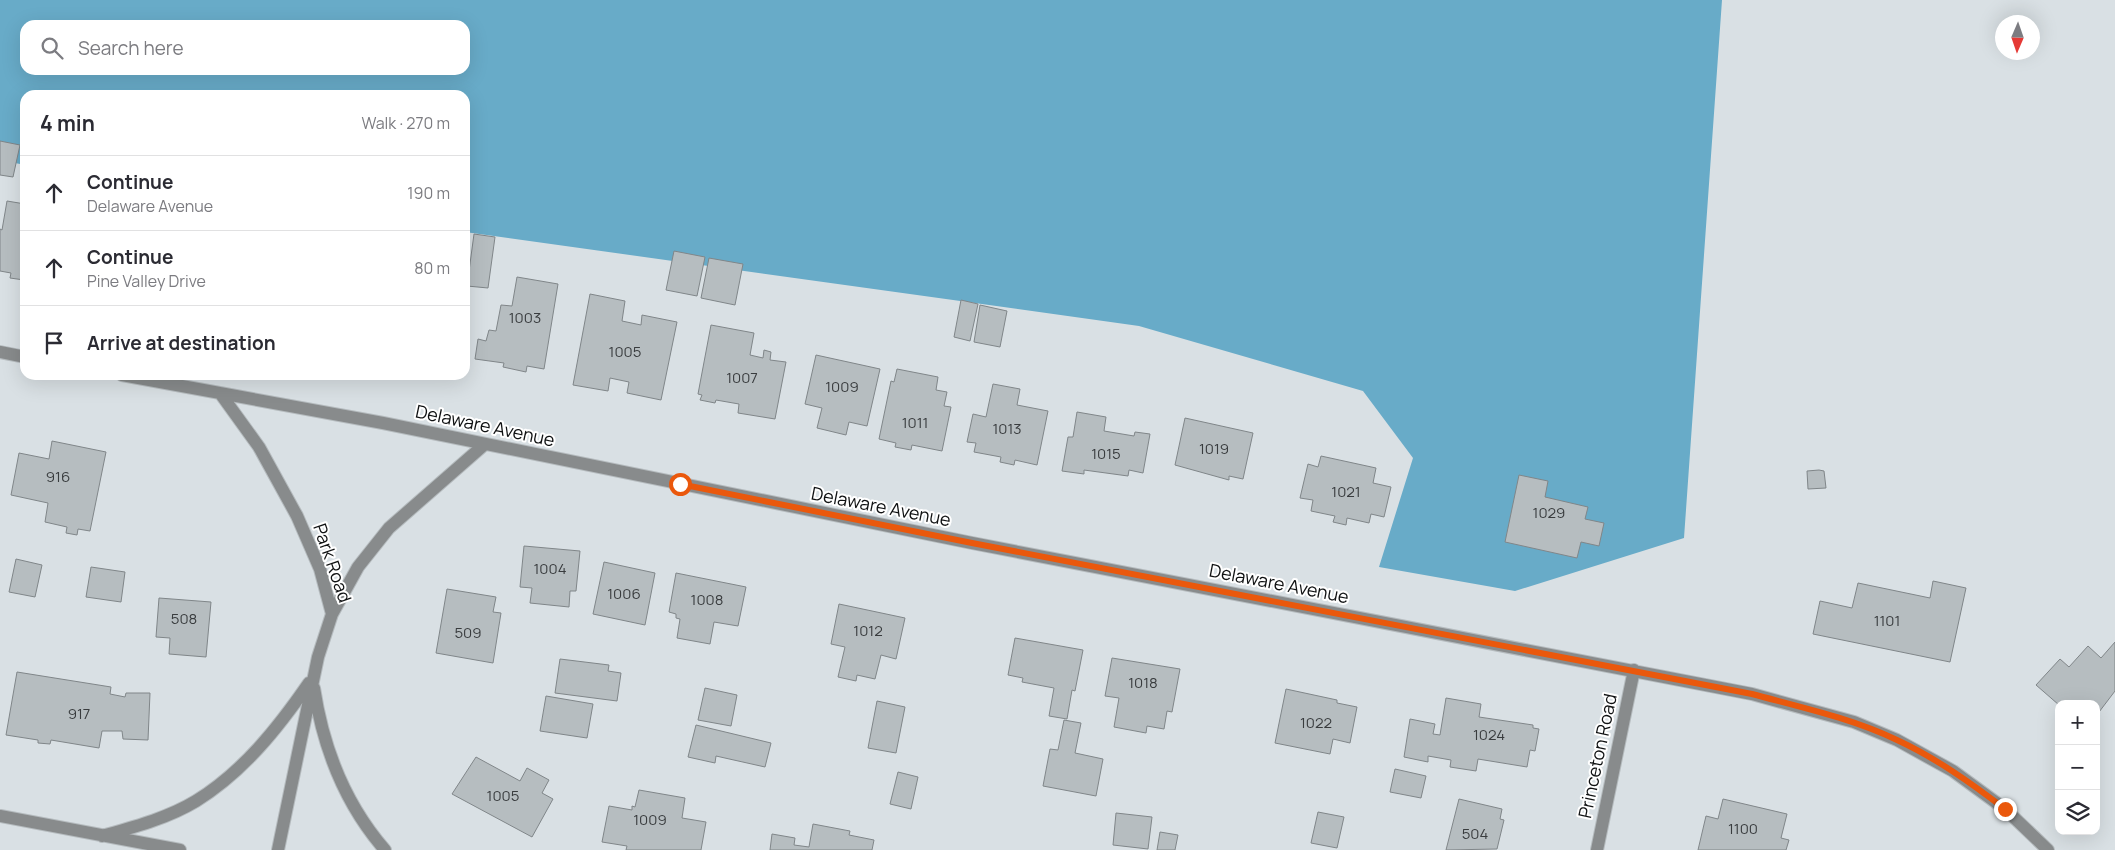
<!DOCTYPE html>
<meta charset="utf-8">
<style>
body{margin:0;font-family:Manrope,sans-serif;background:#f7f7f7;color:#2b2b33}
.controls{position:absolute;right:15px;bottom:15px;display:grid;overflow:hidden;border-radius:10px;box-shadow:0 5px 20px #0002}
.controls button{width:45px;height:45px;display:grid;place-items:center;padding:0;border:0;border-bottom:1px solid #e1e1e2;background:#fff;color:#2b2b33;font:25px sans-serif}
.compass{position:absolute;left:1995px;top:15px;width:45px;height:45px;border-radius:50%;background:#fff;box-shadow:0 5px 20px #0002;rotate:182deg}
.stop{position:absolute;width:15px;height:15px;margin:-11px;border:4px solid #ea580c;border-radius:50%;background:#fff}
.stop.end{background:#ea580c;border-color:#fff;box-shadow:0 1px 5px #0008}
.list{margin:0;padding:0;list-style:none}
h2{display:flex;justify-content:space-between;align-items:center;height:65px;margin:0;padding:0 20px;font-size:21px}
h2 small{font-size:16px;font-weight:400;color:#7c7c81}
.list li{display:grid;grid-template-columns:32px 1fr auto;gap:15px;align-items:center;box-sizing:border-box;height:75px;padding:0 20px;border-top:1px solid #e1e1e2}
.list b{display:block;font-size:19px;white-space:nowrap}
.list p{margin:0;font-size:16px;white-space:nowrap;color:#7c7c81}
.list em{font-size:16px;font-style:normal;color:#7c7c81}
.icon{flex:none;width:28px;height:28px;fill:none;stroke:currentColor;stroke-width:2;stroke-linecap:round;stroke-linejoin:round}
.map{position:relative;flex:none;width:2115px;height:850px;overflow:hidden}
.search{position:absolute;background:#fff;box-shadow:0 5px 20px #0002;left:20px;top:20px;width:450px;height:55px;display:flex;align-items:center;gap:12px;box-sizing:border-box;padding:0 18px;border-radius:15px;color:#7c7c81;font-size:19px}
.panel{position:absolute;background:#fff;box-shadow:0 5px 20px #0002;left:20px;top:90px;width:450px;height:290px;border-radius:15px}
.map>svg:first-child{display:block}
.forest{fill:#68abc8;fill-rule:evenodd}
.building{fill:#b6bdc0;stroke:#808689}
.lines{fill:none;stroke-linecap:round;stroke-linejoin:round}
.minor-casing{stroke:#b5bbbe;stroke-width:14}
.minor{stroke:#888b8c;stroke-width:12}
.route{stroke:#ea580c;stroke-width:6}
.labels{text-anchor:middle;stroke-width:4;stroke-linejoin:round;paint-order:stroke}
.number-label{font-size:15px;fill:#393c3e}
.street-label{font-size:18px;fill:#0f1112;stroke:#fff}
</style>
<div class="map">
<svg width="2115" height="850" viewBox="0 0 2115 850">
<rect width="100%" height="100%" fill="#d9e0e4"/>
<path class="forest" d="M0,0H1722L1684,538L1515,591L1379,567L1413,458L1363,391L1139,326L465,232V95H25V165L0,160ZM25,25H465V70H25Z"/>
<path class="building" d="M0,141L20,145L13,177L0,175Z
M7,201L25,204L24,280L10,278L11,273L0,271V229L2,230Z
M474,234L495,237L488,288L467,286Z
M674,251L705,257L697,296L666,290Z
M709,258L743,264L735,305L701,298Z
M517,277L558,284L544,369L527,366L526,372L503,367L504,363L475,359L478,339L486,341L489,330L496,331L501,305L512,306Z
M590,294L625,301L622,321L641,325L642,315L677,322L661,400L627,393L629,382L610,378L608,391L573,385Z
M961,300L978,304L970,341L954,337Z
M980,305L1007,311L1000,347L974,342Z
M711,325L754,333L750,355L763,358L764,350L771,352L770,360L786,362L775,419L738,413L739,404L716,400L715,403L700,400L702,395L698,394Z
M816,355L880,369L867,426L849,422L846,435L817,428L822,408L805,404Z
M897,369L938,377L936,390L947,392L944,406L951,407L942,451L912,445L911,450L895,447L896,443L879,439L891,381L894,382Z
M993,384L1020,389L1017,405L1048,411L1037,465L1015,460L1014,465L1000,462L1001,457L974,452L976,443L967,442L973,414L986,417Z
M1077,412L1106,417L1104,431L1134,436L1135,432L1150,434L1143,473L1129,470L1128,476L1084,470V474L1062,471L1068,437H1073Z
M1185,418L1253,433L1243,479L1229,476V480L1175,465Z
M52,441L106,452L90,531L78,529L77,535L66,533L67,527L45,522L48,503L11,495L19,453L49,459Z
M1321,456L1376,468L1373,483L1391,487L1384,517L1371,514L1369,523L1347,518L1346,525L1333,522L1335,516L1311,511L1313,500L1300,498L1308,464L1318,467Z
M1819,470L1824,471L1826,488L1808,489L1807,471Z
M1519,475L1548,481L1545,497L1588,507L1585,519L1604,523L1599,546L1581,542L1577,558L1505,542Z
M524,546L580,551L576,591H570L569,607L530,603L532,588L520,587Z
M16,559L42,565L35,597L9,592Z
M604,562L655,573L645,625L593,614Z
M91,567L125,572L121,602L86,597Z
M676,573L746,587L738,626L714,622L710,644L677,638L680,619L676,618V614L669,612Z
M1933,581L1966,588L1950,662L1813,634L1820,601L1852,608L1858,583L1930,598Z
M447,589L496,597L493,612L501,613L493,663L436,653Z
M159,598L211,602L206,657L169,654L170,638L156,637Z
M839,604L905,618L896,659L881,655L875,679L857,675L856,681L838,677L845,647L831,644Z
M1015,638L1083,650L1075,691L1072,690L1067,719L1049,716L1054,688L1022,682L1023,678L1008,675Z
M2115,642V691L2096,716V704H2059V705L2036,685L2060,659L2069,667L2088,646L2101,658Z
M1112,658L1180,669L1172,712L1167,711L1164,729L1147,726L1146,733L1114,727L1119,698L1105,696Z
M560,659L609,665L608,671L621,673L617,701L555,693Z
M17,672L111,687L110,694L125,697L126,693H150L148,740L123,739L122,731H102L99,748L51,740L50,744L38,743V740L6,735Z
M705,688L737,695L731,726L698,720Z
M1286,689L1337,700V703L1357,707L1350,743L1333,739L1330,754L1275,743Z
M546,696L593,704L587,738L540,731Z
M1446,698L1481,704L1479,717L1533,725V728L1539,729L1535,751L1530,750L1527,767L1478,759L1476,771L1450,767L1451,760L1428,756V762L1404,757L1410,719L1435,724L1433,734L1440,735Z
M877,701L905,707L896,753L868,748Z
M1064,720L1081,723L1075,753L1103,759L1096,796L1043,786L1050,749L1058,750Z
M696,725L771,743L765,767L716,756L715,763L688,757Z
M476,757L520,781L527,768L549,780L542,793L553,799L532,837L452,794Z
M1395,769L1426,776L1421,798L1390,792Z
M898,772L918,777L911,809L890,804Z
M639,790L685,798L682,818L706,822L701,850H626L627,846L602,842L609,806L632,810V806L635,807Z
M1459,799L1502,809L1500,819L1504,820L1497,849L1446,850Z
M1723,799L1787,814L1781,838L1789,840L1786,850H1698L1706,816L1718,819Z
M1318,812L1344,817L1337,848L1311,843Z
M1116,813L1152,817L1148,849L1113,845Z
M813,824L850,831L849,835L874,840L872,850H770L772,834L795,838L794,845L809,847Z
M1160,832L1178,835L1175,850H1157Z"/>
<g class="lines">
<g class="minor-casing">
<path id="minor" d="M0,352L25,357
M122,375L383,423L972,543L1752,694L1854,722L1897,740L1953,771L2005,809L2048,850
M220,393L259,447L297,516L320,569L332,614L318,657L278,850
M332,614L358,567L389,528L485,444
M314,688C323,747 345,804 385,850
M0,816L180,850
M102,836C134,827 168,818 196,801C243,772 278,728 309,683
M1597,850L1634,670"/>
</g>
<use href="#minor" class="minor"/>
</g>
<g class="lines">
<path class="route" d="M680,484L972,543L1752,694C1800,707 1851,718 1897,740C1936,758 1971,783 2005,809"/>
</g>
<g class="labels">
<g class="number-label">
<text x="525" y="323">1003</text>
<text x="625" y="357">1005</text>
<text x="742" y="383">1007</text>
<text x="842" y="392">1009</text>
<text x="915" y="428">1011</text>
<text x="1007" y="434">1013</text>
<text x="1214" y="454">1019</text>
<text x="1106" y="459">1015</text>
<text x="58" y="482">916</text>
<text x="1346" y="497">1021</text>
<text x="1549" y="518">1029</text>
<text x="550" y="574">1004</text>
<text x="624" y="599">1006</text>
<text x="707" y="605">1008</text>
<text x="184" y="624">508</text>
<text x="1887" y="626">1101</text>
<text x="868" y="636">1012</text>
<text x="468" y="638">509</text>
<text x="1143" y="688">1018</text>
<text x="79" y="719">917</text>
<text x="1316" y="728">1022</text>
<text x="1489" y="740">1024</text>
<text x="503" y="801">1005</text>
<text x="650" y="825">1009</text>
<text x="1743" y="834">1100</text>
<text x="1475" y="839">504</text>
</g>
<g class="street-label">
<text transform="translate(485 426) rotate(12)" y="6">Delaware Avenue</text>
<text transform="translate(881 507) rotate(11)" y="6">Delaware Avenue</text>
<text transform="translate(332 563) rotate(71)" y="6">Park Road</text>
<text transform="translate(1279 584) rotate(11)" y="6">Delaware Avenue</text>
<text transform="translate(1598 756) rotate(-78)" y="6">Princeton Road</text>
</g>
</g>
</svg>
<div class="controls">
<button>+</button>
<button>−</button>
<button><svg class="icon" aria-label="layers" viewBox="0 0 24 24"><path d="M12 4l9 5-9 5-9-5zM3 14l9 5 9-5"/></svg></button>
</div>
<svg class="compass" viewBox="-18 -18 36 36"><path d="M0-13l5 13h-10z" fill="#e53935"/><path d="M0 13l5-13h-10z" fill="#7c7c81"/></svg>
<div class="stop" style="left:680px;top:484px"></div>
<div class="stop end" style="left:2005px;top:809px"></div>
<div class="search"><svg class="icon" aria-label="search" viewBox="0 0 24 24"><circle cx="10" cy="10" r="6"/><path d="M15 15l6 6"/></svg>Search here</div>
<section class="panel">
<h2>4 min<small>Walk · 270 m</small></h2>
<ul class="list">
<li><svg class="icon" aria-label="ahead" viewBox="0 0 24 24"><path d="M12 20V5M6 11l6-6 6 6"/></svg><div><b>Continue</b><p>Delaware Avenue</p></div><em>190 m</em></li>
<li><svg class="icon" aria-label="ahead" viewBox="0 0 24 24"><path d="M12 20V5M6 11l6-6 6 6"/></svg><div><b>Continue</b><p>Pine Valley Drive</p></div><em>80 m</em></li>
<li><svg class="icon" aria-label="arrive" viewBox="0 0 24 24"><path d="M6 21V4h12l-3 4 3 4H6"/></svg><div><b>Arrive at destination</b></div></li>
</ul>
</section>
</div>
